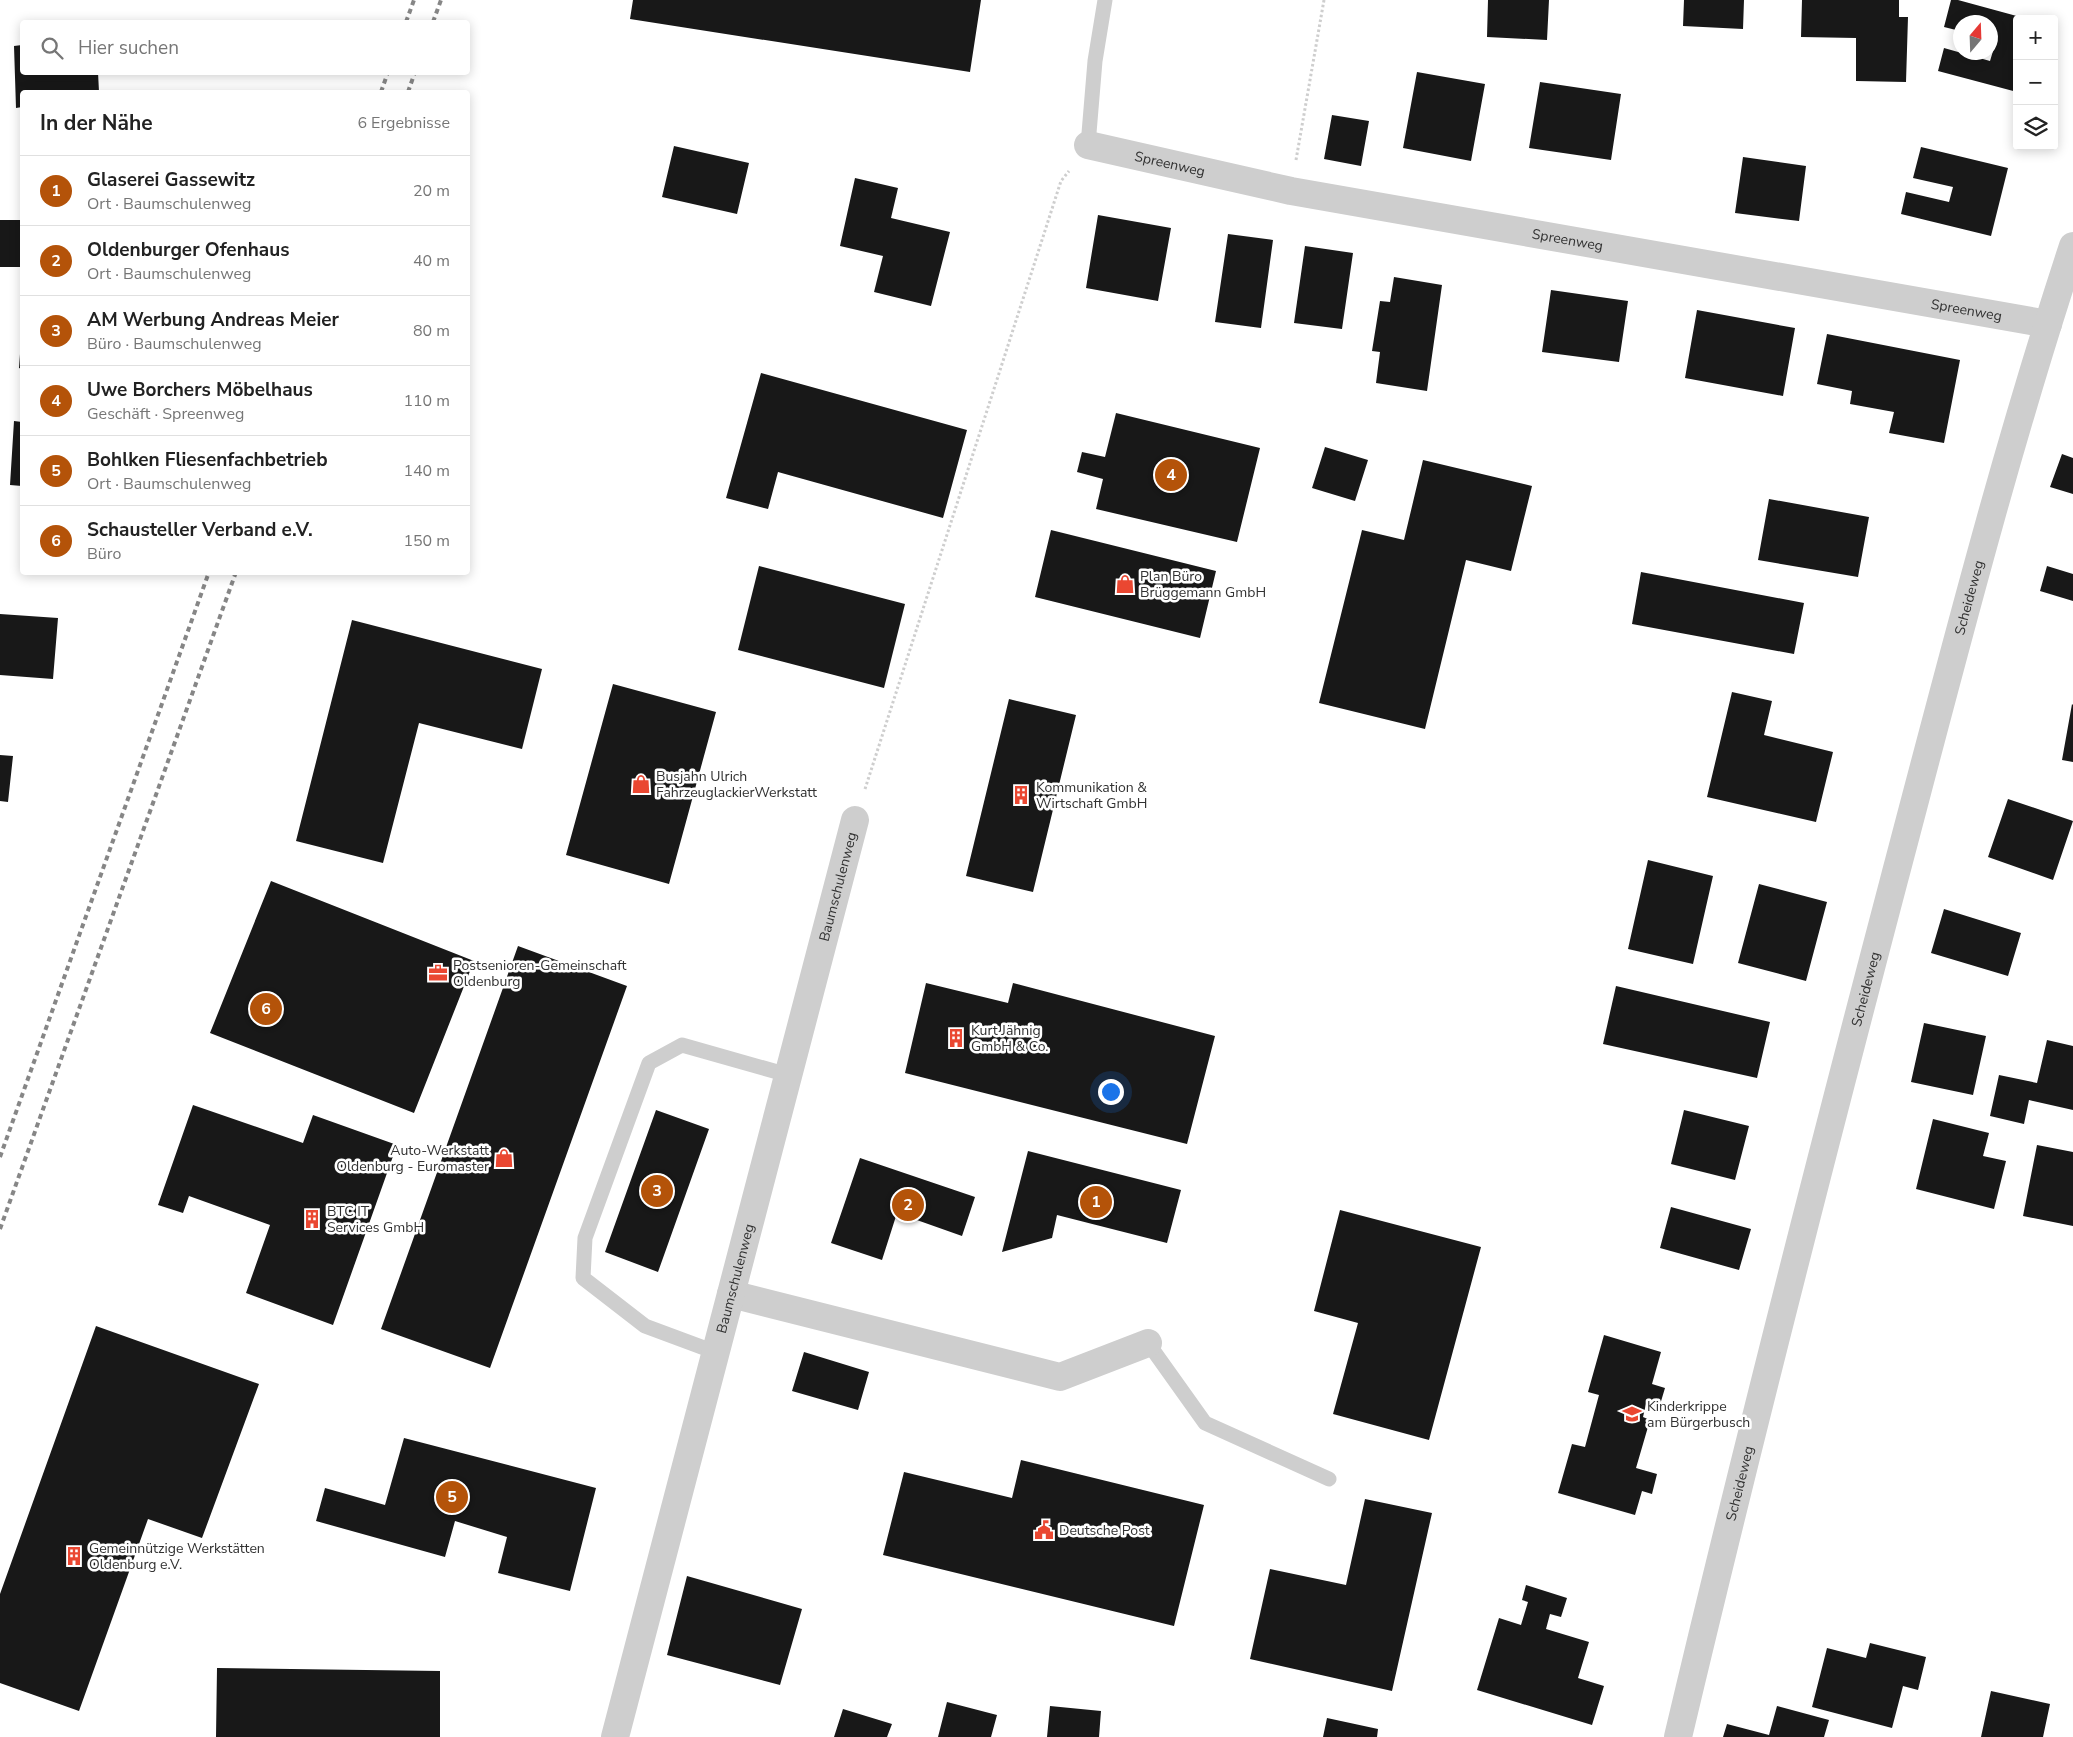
<!DOCTYPE html>
<html lang="de">
<meta charset="utf-8">
<style>
body{margin:0;font-family:"Nunito Sans",sans-serif;background:#f6f6f6;color:#222}
.controls{position:absolute;right:15px;top:15px;display:grid;overflow:hidden;border-radius:5px;box-shadow:0 2px 12px #0003}
.controls button{width:45px;height:45px;display:grid;place-items:center;padding:0;border:0;border-bottom:1px solid #e0e0e0;background:#fff;color:#222;font:25px sans-serif}
.compass{position:absolute;left:1953px;top:15px;width:45px;height:45px;border-radius:50%;background:#fff;box-shadow:0 2px 12px #0003;rotate:19deg}
.you{position:absolute;left:1110px;top:1091px;width:18px;height:18px;margin:-12px;border:4px solid #fff;border-radius:50%;background:#1a73e8;box-shadow:0 0 0 8px #1a73e833}
.badge{display:grid;place-items:center;width:32px;height:32px;border-radius:50%;background:#b45309;color:#fff;font-size:16px;font-weight:700}
.pin{position:absolute;translate:-50% -50%;border:2px solid #fff;box-shadow:0 1px 5px #0006}
.list{margin:0;padding:0;list-style:none}
h2{display:flex;justify-content:space-between;align-items:center;height:65px;margin:0;padding:0 20px;font-size:21px}
h2 small{font-size:16px;font-weight:400;color:#767676}
.list li{display:grid;grid-template-columns:32px 1fr auto;gap:15px;align-items:center;box-sizing:border-box;height:70px;padding:0 20px;border-top:1px solid #e0e0e0}
.list b{display:block;font-size:19px;white-space:nowrap}
.list p{margin:0;font-size:16px;white-space:nowrap;color:#767676}
.list em{font-size:16px;font-style:normal;color:#767676}
.icon{flex:none;width:28px;height:28px;fill:none;stroke:currentColor;stroke-width:2;stroke-linecap:round;stroke-linejoin:round}
.map{position:relative;flex:none;width:2073px;height:1737px;overflow:hidden}
.search{position:absolute;background:#fff;box-shadow:0 2px 12px #0003;left:20px;top:20px;width:450px;height:55px;display:flex;align-items:center;gap:12px;box-sizing:border-box;padding:0 18px;border-radius:5px;color:#767676;font-size:19px}
.panel{position:absolute;background:#fff;box-shadow:0 2px 12px #0003;left:20px;top:90px;width:450px;height:485px;border-radius:5px}
.map>svg:first-child{display:block}
.building{fill:#181818}
.lines{fill:none;stroke-linecap:round;stroke-linejoin:round}
.path{stroke:#cecece;stroke-width:3;stroke-dasharray:2.5 2.5;stroke-linecap:butt}
.service{stroke:#cecece;stroke-width:15}
.minor{stroke:#cecece;stroke-width:28}
.rail{stroke:#868686;stroke-width:4;stroke-dasharray:5 4;stroke-linecap:butt}
.labels{text-anchor:middle;stroke-width:5;stroke-linejoin:round;paint-order:stroke}
.street-label{font-size:14px;fill:#313131;stroke:#fff}
.poi-label{font-size:14px;fill:#313131;stroke:#fff;text-anchor:start}
</style>
<div class="map">
<svg width="2073" height="1737" viewBox="0 0 2073 1737">
<rect width="100%" height="100%" fill="#fff"/>
<path class="building" d="M633,0H981L970,72L630,19Z
M1488,0H1549L1547,40L1487,37Z
M1684,0H1744L1743,29L1683,26Z
M1802,0H1899V17H1908L1906,82L1856,81V38L1801,37Z
M1951,0H1958L2024,18L2017,19V92L1938,71L1944,48L1990,61L1996,41L1990,39V22H1960V31L1944,27Z
M22,45V72H98L99,92H22V107L16,108L14,46Z
M1417,72L1485,84L1471,161L1403,148Z
M1540,82L1621,94L1611,160L1529,148Z
M1332,115L1369,121L1361,166L1324,159Z
M674,146L749,163L737,214L662,197Z
M1921,147L2008,168L1991,236L1901,214L1906,192L1949,202L1953,187L1913,178Z
M1743,157L1806,166L1799,221L1735,213Z
M855,178L898,188L891,218L950,232L931,306L874,292L883,256L840,246Z
M1098,215L1171,228L1158,301L1086,288Z
M0,220H22V267H0Z
M1228,234L1273,240L1261,328L1215,322Z
M1305,246L1353,253L1342,329L1294,323Z
M1394,277L1442,285L1427,391L1376,383L1380,352L1372,351L1380,301L1390,302Z
M1551,290L1628,301L1619,362L1542,352Z
M1697,310L1795,328L1783,396L1685,378Z
M1827,334L1960,360L1944,443L1889,433L1894,412L1850,404L1852,391L1817,384Z
M21,340H22V369L19,368Z
M761,373L967,430L943,518L778,472L768,509L726,498Z
M1116,413L1260,448L1237,542L1096,509L1103,479L1077,472L1082,452L1105,457Z
M14,421L22,422V486L10,485Z
M1325,447L1368,460L1355,501L1312,488Z
M2062,454L2073,458V494L2050,487Z
M1423,460L1532,486L1511,571L1466,560L1425,729L1319,703L1362,530L1404,540Z
M1769,499L1869,517L1858,577L1758,560Z
M1051,530L1216,571L1200,638L1035,597Z
M759,566L905,604L884,688L738,650Z
M2047,566L2073,574V601L2040,591Z
M1641,572L1804,603L1794,654L1632,624Z
M0,614L58,618L53,679L0,675Z
M352,620L542,669L522,749L419,723L383,863L296,841Z
M613,684L716,712L669,884L566,855Z
M1732,692L1772,701L1764,735L1833,752L1816,822L1707,797Z
M1009,699L1076,715L1033,892L966,876Z
M2072,704L2073,705V762L2062,760Z
M0,755L13,756L8,802L0,801Z
M2008,799L2073,821L2053,880L1988,857Z
M1648,860L1713,876L1693,964L1628,949Z
M271,881L474,961L414,1113L210,1033Z
M1759,884L1827,902L1806,981L1738,963Z
M1944,909L2021,933L2008,976L1931,953Z
M518,946L627,986L490,1368L381,1329Z
M926,983L1008,1003L1013,983L1215,1036L1187,1144L905,1073Z
M1616,986L1770,1022L1757,1078L1603,1044Z
M1924,1023L1986,1036L1973,1095L1911,1082Z
M2047,1040L2073,1046V1110L2029,1100L2024,1124L1990,1116L1999,1075L2037,1083Z
M193,1105L303,1143L313,1115L397,1145L333,1325L246,1293L270,1225L189,1196L183,1213L158,1205Z
M656,1110L709,1129L658,1272L605,1252Z
M1684,1110L1749,1126L1735,1180L1671,1164Z
M1933,1119L1989,1133L1983,1156L2006,1161L1994,1209L1916,1189Z
M2037,1145L2073,1152V1226L2023,1216Z
M1028,1151L1181,1190L1167,1243L1057,1215L1052,1238L1002,1252Z
M860,1158L975,1197L962,1236L897,1213L882,1260L831,1243Z
M1671,1207L1751,1229L1739,1270L1660,1248Z
M1340,1210L1481,1247L1429,1440L1333,1414L1358,1323L1314,1311Z
M96,1326L259,1384L202,1538L148,1519L79,1711L0,1683V1594Z
M1604,1335L1661,1352L1652,1384L1665,1388L1659,1408L1646,1404L1643,1417L1650,1420L1636,1468L1657,1474L1652,1494L1642,1491L1635,1515L1558,1493L1572,1444L1585,1447L1599,1395L1588,1392Z
M804,1352L869,1372L858,1410L792,1391Z
M404,1438L596,1488L570,1591L498,1573L507,1537L455,1521L445,1557L316,1521L325,1488L385,1505Z
M1021,1460L1204,1505L1174,1626L883,1555L904,1472L1012,1498Z
M1365,1499L1432,1513L1392,1691L1250,1659L1270,1569L1346,1585Z
M687,1576L802,1609L780,1685L667,1655Z
M1526,1585L1567,1598L1561,1617L1550,1614L1546,1629L1589,1642L1578,1678L1604,1686L1592,1725L1477,1690L1499,1618L1521,1625L1528,1602L1522,1600Z
M1870,1643L1926,1657L1918,1690L1903,1686L1892,1728L1812,1707L1827,1648L1866,1658Z
M217,1668L440,1671V1737H216Z
M1991,1691L2050,1704L2043,1737H1981Z
M947,1702L997,1715L991,1737H938Z
M1050,1706L1101,1711L1099,1737H1047Z
M1777,1706L1829,1720L1824,1737H1723L1727,1724L1769,1735Z
M843,1709L892,1724L887,1737H834Z
M1327,1718L1378,1729L1377,1737H1323Z"/>
<g class="lines">
<path class="path" d="M1296,160L1324,0
M865,789L1061,181L1069,171"/>
<path class="service" d="M1088,145L1095,61L1105,0
M1148,1343L1205,1423L1329,1479
M715,1352L645,1326L583,1278L585,1238L649,1063L682,1045L788,1075"/>
<g class="minor">
<path id="s1" d="M1088,145L1291,191L2048,324"/>
<path d="M731,1294L1060,1377L1148,1343"/>
<path id="s2" d="M615,1737L855,820"/>
<path id="s3" d="M1678,1737C1746,1450 1819,1165 1894,880C1950,668 2004,455 2073,246"/>
</g>
<path class="rail" d="M406,22L414,0
M433,22L441,0
M381,92L388,72
M408,92L415,72
M0,1157L209,572
M0,1229L236,572"/>
</g>
<defs>
<g id="shop-bare" transform="scale(1.5)"><path d="M-5-2.5h2.3a2.7 3.5 0 0 1 5.4 0H5L5.5 6h-11ZM-1.5-2.5h3a1.5 2.3 0 0 0-3 0Z" fill="#ea4731" stroke="#fff" stroke-width="2.5" paint-order="stroke"/></g>
<g id="building-bare" transform="scale(1.5)"><path d="M-4-6H4V6H1V3H-1V6H-4ZM-2.5-4.3h1.7v1.8h-1.7ZM.8-4.3h1.7v1.8H.8ZM-2.5-1h1.7V.8h-1.7ZM.8-1h1.7V.8H.8Z" fill="#ea4731" stroke="#fff" stroke-width="2.5" paint-order="stroke"/></g>
<g id="office-bare" transform="scale(1.5)"><path d="M-6-3h4V-5.5h4V-3h4V5H-6ZM-1-4.5V-3h2v-1.5ZM-6 0V1H6V0Z" fill="#ea4731" stroke="#fff" stroke-width="2.5" paint-order="stroke"/></g>
<g id="school-bare" transform="scale(1.5)"><path d="M0-5L7-2L0 1L-7-2ZM-4 1L0 2.5L4 1V4Q0 6-4 4Z" fill="#ea4731" stroke="#fff" stroke-width="2.5" paint-order="stroke"/></g>
<g id="civic-bare" transform="scale(1.5)"><path d="M-.6-6.5H3V-4.5H.6V-3L4-1V1h2V6H-6V1h2V-1L-.6-3ZM-1.2 2.5V6h2.4V2.5Z" fill="#ea4731" stroke="#fff" stroke-width="2.5" paint-order="stroke"/></g>
</defs>
<g fill-rule="evenodd">
<use href="#shop-bare" x="1125" y="584"/>
<use href="#shop-bare" x="641" y="784"/>
<use href="#building-bare" x="1021" y="795"/>
<use href="#office-bare" x="438" y="973"/>
<use href="#building-bare" x="956" y="1038"/>
<use href="#shop-bare" x="504" y="1158"/>
<use href="#building-bare" x="312" y="1219"/>
<use href="#school-bare" x="1632" y="1414"/>
<use href="#civic-bare" x="1044" y="1530"/>
<use href="#building-bare" x="74" y="1556"/>
</g>
<g class="labels">
<g class="street-label">
<text dy="5" stroke="none"><textPath href="#s1" startOffset="84">Spreenweg</textPath></text>
<text dy="5" stroke="none"><textPath href="#s1" startOffset="489">Spreenweg</textPath></text>
<text dy="5" stroke="none"><textPath href="#s1" startOffset="894">Spreenweg</textPath></text>
<text dy="5" stroke="none"><textPath href="#s3" startOffset="1176">Scheideweg</textPath></text>
<text dy="5" stroke="none"><textPath href="#s2" startOffset="879">Baumschulenweg</textPath></text>
<text dy="5" stroke="none"><textPath href="#s3" startOffset="771">Scheideweg</textPath></text>
<text dy="5" stroke="none"><textPath href="#s2" startOffset="474">Baumschulenweg</textPath></text>
<text dy="5" stroke="none"><textPath href="#s3" startOffset="261">Scheideweg</textPath></text>
</g>
<g class="poi-label">
<text x="1140" y="581">Plan Büro<tspan x="1140" dy="16">Brüggemann GmbH</tspan></text>
<text x="656" y="781">Busjahn Ulrich<tspan x="656" dy="16">FahrzeuglackierWerkstatt</tspan></text>
<text x="1036" y="792">Kommunikation &amp;<tspan x="1036" dy="16">Wirtschaft GmbH</tspan></text>
<text x="453" y="970">Postsenioren-Gemeinschaft<tspan x="453" dy="16">Oldenburg</tspan></text>
<text x="971" y="1035">Kurt Jähnig<tspan x="971" dy="16">GmbH &amp; Co.</tspan></text>
<text x="489" y="1155" text-anchor="end">Auto-Werkstatt<tspan x="489" dy="16">Oldenburg - Euromaster</tspan></text>
<text x="327" y="1216">BTC IT<tspan x="327" dy="16">Services GmbH</tspan></text>
<text x="1647" y="1411">Kinderkrippe<tspan x="1647" dy="16">am Bürgerbusch</tspan></text>
<text x="1059" y="1535">Deutsche Post</text>
<text x="89" y="1553">Gemeinnützige Werkstätten<tspan x="89" dy="16">Oldenburg e.V.</tspan></text>
</g>
</g>
</svg>
<div class="controls">
<button>+</button>
<button>−</button>
<button><svg class="icon" aria-label="layers" viewBox="0 0 24 24"><path d="M12 4l9 5-9 5-9-5zM3 14l9 5 9-5"/></svg></button>
</div>
<svg class="compass" viewBox="-18 -18 36 36"><path d="M0-13l5 13h-10z" fill="#e53935"/><path d="M0 13l5-13h-10z" fill="#767676"/></svg>
<div class="you"></div>
<div class="pin badge" style="left:1096px;top:1202px">1</div>
<div class="pin badge" style="left:908px;top:1205px">2</div>
<div class="pin badge" style="left:657px;top:1191px">3</div>
<div class="pin badge" style="left:1171px;top:475px">4</div>
<div class="pin badge" style="left:452px;top:1497px">5</div>
<div class="pin badge" style="left:266px;top:1009px">6</div>
<div class="search"><svg class="icon" aria-label="search" viewBox="0 0 24 24"><circle cx="10" cy="10" r="6"/><path d="M15 15l6 6"/></svg>Hier suchen</div>
<section class="panel">
<h2>In der Nähe<small>6 Ergebnisse</small></h2>
<ul class="list">
<li><span class="badge">1</span><div><b>Glaserei Gassewitz</b><p>Ort · Baumschulenweg</p></div><em>20 m</em></li>
<li><span class="badge">2</span><div><b>Oldenburger Ofenhaus</b><p>Ort · Baumschulenweg</p></div><em>40 m</em></li>
<li><span class="badge">3</span><div><b>AM Werbung Andreas Meier</b><p>Büro · Baumschulenweg</p></div><em>80 m</em></li>
<li><span class="badge">4</span><div><b>Uwe Borchers Möbelhaus</b><p>Geschäft · Spreenweg</p></div><em>110 m</em></li>
<li><span class="badge">5</span><div><b>Bohlken Fliesenfachbetrieb</b><p>Ort · Baumschulenweg</p></div><em>140 m</em></li>
<li><span class="badge">6</span><div><b>Schausteller Verband e.V.</b><p>Büro</p></div><em>150 m</em></li>
</ul>
</section>
</div>
